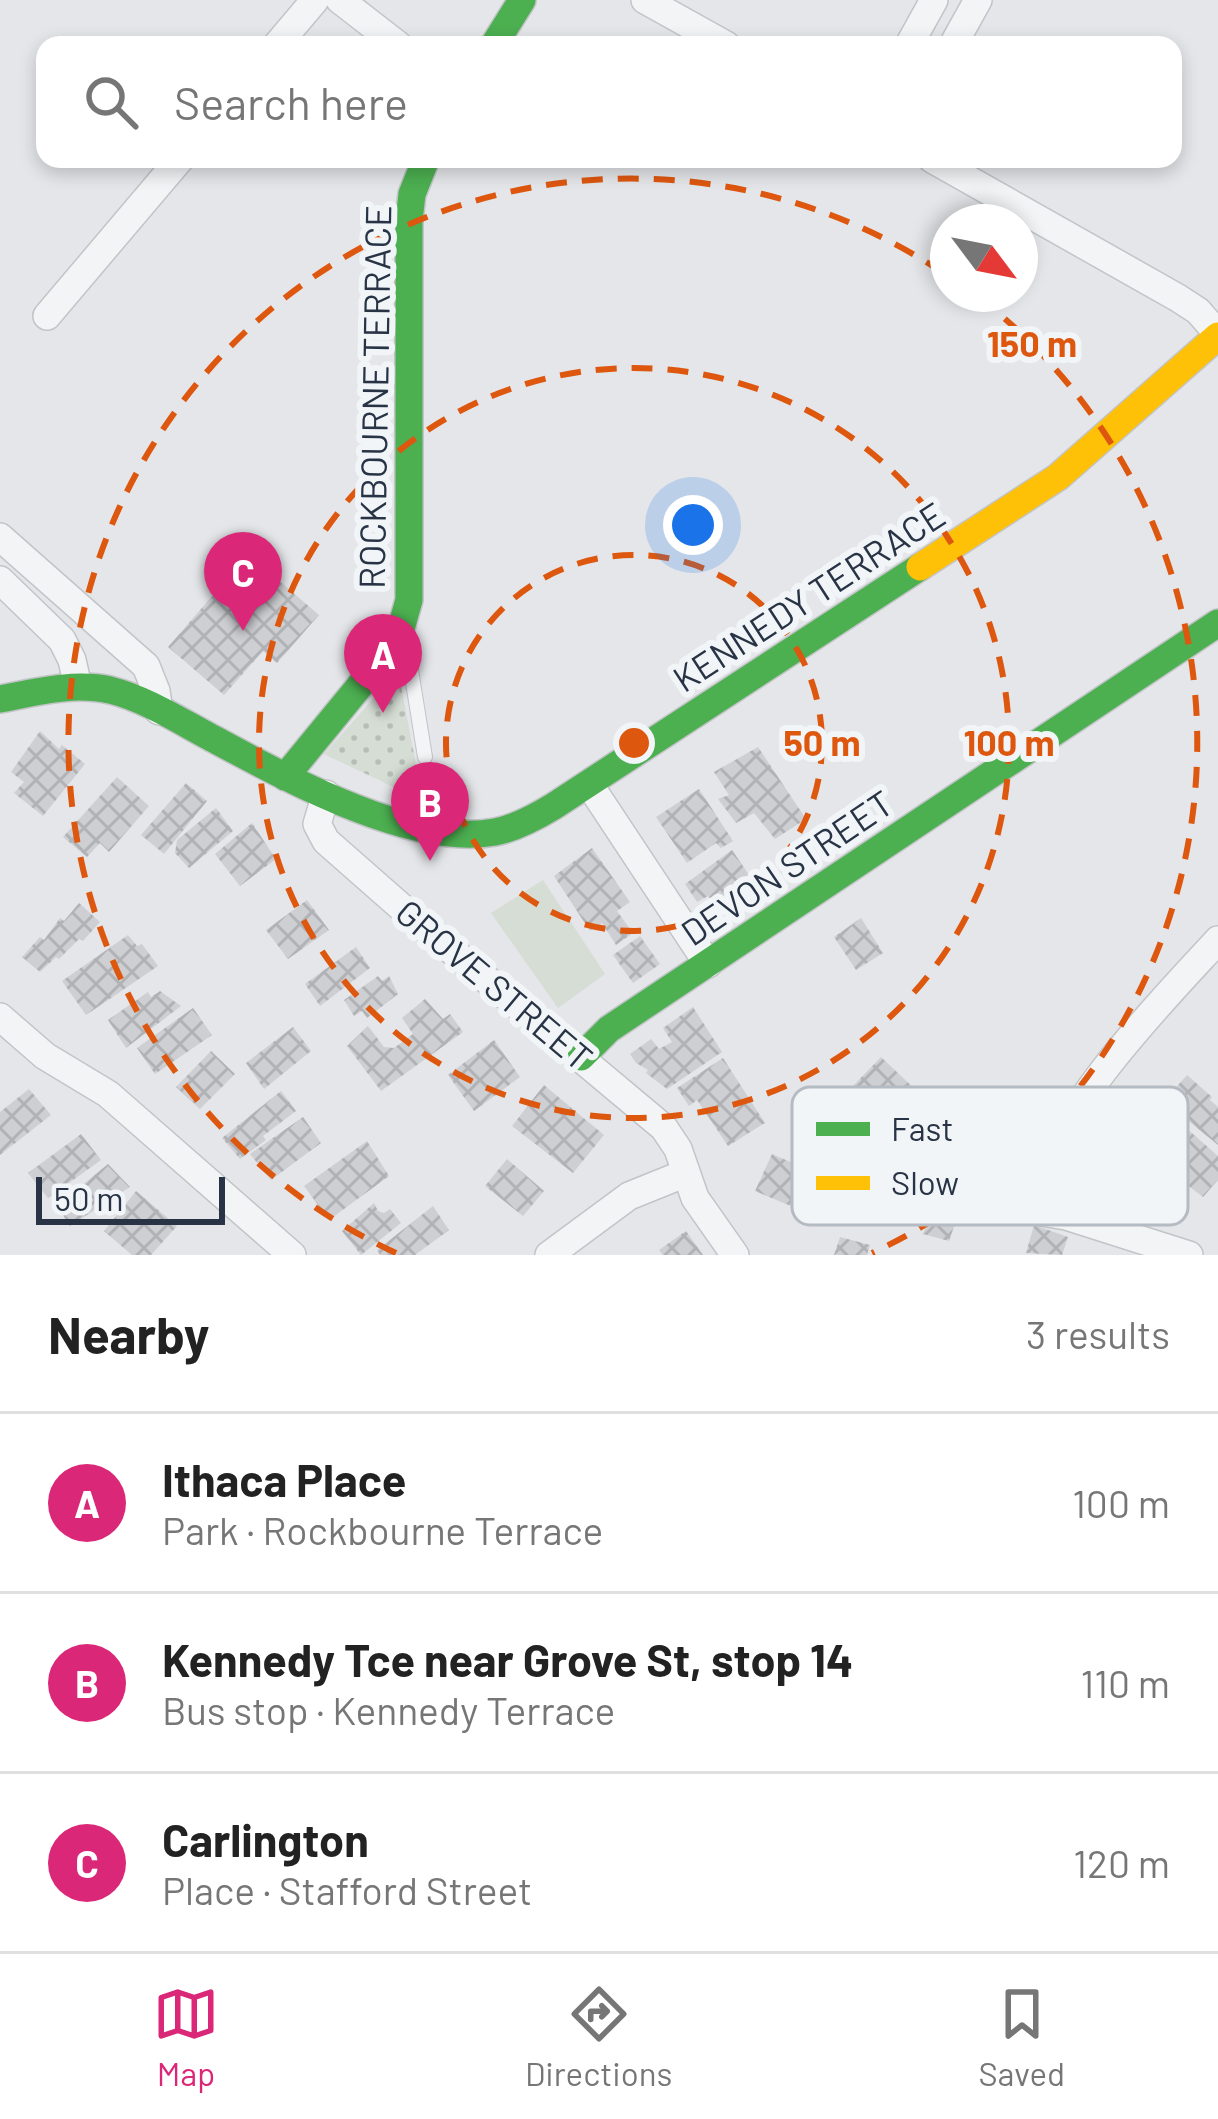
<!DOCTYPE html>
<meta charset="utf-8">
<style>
body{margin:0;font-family:Barlow,sans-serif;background:#f2f2f2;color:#222}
.compass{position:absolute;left:930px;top:204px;width:108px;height:108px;border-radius:50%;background:#fff;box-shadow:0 6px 18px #0003;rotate:122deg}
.scale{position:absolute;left:36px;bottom:30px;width:189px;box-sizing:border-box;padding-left:12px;border:6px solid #283445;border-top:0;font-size:33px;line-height:42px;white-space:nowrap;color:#283445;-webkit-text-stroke:9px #f2f5f8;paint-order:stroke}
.you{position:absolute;left:693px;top:525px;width:42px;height:42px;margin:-30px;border:9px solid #fff;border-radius:50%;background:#1a73e8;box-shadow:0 0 0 18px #1a73e833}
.badge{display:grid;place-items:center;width:78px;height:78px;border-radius:50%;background:#db2777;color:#fff;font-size:39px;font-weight:700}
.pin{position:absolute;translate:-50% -99px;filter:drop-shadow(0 3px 6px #0008)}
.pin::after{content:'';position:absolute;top:63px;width:42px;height:36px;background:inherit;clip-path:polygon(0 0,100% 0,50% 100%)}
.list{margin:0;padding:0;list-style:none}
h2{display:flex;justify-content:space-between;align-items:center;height:156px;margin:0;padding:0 48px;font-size:51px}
h2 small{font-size:39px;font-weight:400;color:#767676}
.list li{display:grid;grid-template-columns:78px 1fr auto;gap:36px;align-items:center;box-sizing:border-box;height:180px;padding:0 48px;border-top:3px solid #e0e0e0}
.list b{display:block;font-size:45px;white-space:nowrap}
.list p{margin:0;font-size:39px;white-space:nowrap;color:#767676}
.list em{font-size:39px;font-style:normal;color:#767676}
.icon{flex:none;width:66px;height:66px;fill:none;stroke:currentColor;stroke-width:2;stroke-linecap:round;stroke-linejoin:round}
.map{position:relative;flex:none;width:1218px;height:1255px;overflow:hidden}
.search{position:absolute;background:#fff;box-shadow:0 6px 18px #0003;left:36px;right:36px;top:36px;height:132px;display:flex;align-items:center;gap:30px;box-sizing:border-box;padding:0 42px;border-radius:24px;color:#767676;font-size:45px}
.sheet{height:696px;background:#fff}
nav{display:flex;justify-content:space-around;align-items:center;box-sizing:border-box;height:168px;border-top:3px solid #e0e0e0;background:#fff;font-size:33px;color:#767676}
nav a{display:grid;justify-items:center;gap:6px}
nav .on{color:#db2777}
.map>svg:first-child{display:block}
.green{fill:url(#green-dots)}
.pitch{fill:#d5ddd4}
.building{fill:url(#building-cross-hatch)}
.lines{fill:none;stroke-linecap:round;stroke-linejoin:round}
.lane-casing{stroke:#c2c4c7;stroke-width:16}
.street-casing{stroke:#c2c4c7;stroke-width:30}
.fast-casing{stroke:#c2c4c7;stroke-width:30}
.slow-casing{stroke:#c2c4c7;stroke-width:30}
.lane{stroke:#f3f4f6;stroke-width:14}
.street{stroke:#f3f4f6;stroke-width:27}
.fast{stroke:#4caf50;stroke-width:27}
.slow{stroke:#ffc107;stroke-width:27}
.ring{fill:none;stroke:#de570f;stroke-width:6;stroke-dasharray:21 15}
.labels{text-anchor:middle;stroke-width:12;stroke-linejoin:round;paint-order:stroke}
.street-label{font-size:36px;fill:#283445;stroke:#f2f5f8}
.key{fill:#f2f5f8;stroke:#b5bbc2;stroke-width:3}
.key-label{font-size:33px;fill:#283445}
.centre{fill:#de570f;stroke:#f2f5f8;stroke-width:6}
.ring-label{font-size:36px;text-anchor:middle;font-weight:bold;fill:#de570f;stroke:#f2f5f8;stroke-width:12;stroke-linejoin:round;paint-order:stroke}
</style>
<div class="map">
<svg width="1218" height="1255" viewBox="0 0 1218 1255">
<defs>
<pattern id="green-dots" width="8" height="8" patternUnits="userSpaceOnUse" patternTransform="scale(3)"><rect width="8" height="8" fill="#d5ddd4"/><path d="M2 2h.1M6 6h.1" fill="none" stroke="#b7beb7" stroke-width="1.8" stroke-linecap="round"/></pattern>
<pattern id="building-cross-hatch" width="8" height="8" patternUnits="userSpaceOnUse" patternTransform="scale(3)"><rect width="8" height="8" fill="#cdcfd2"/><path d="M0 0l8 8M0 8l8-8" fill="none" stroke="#b0b2b6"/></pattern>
</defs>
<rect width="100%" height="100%" fill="#e4e6e9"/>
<path class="green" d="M398,671L423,801L324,754Z"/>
<path class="pitch" d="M543,880L605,974L558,1008L491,913Z"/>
<path class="building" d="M262,566L319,615L277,663L263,651L224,695L168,647L213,595L227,607Z
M40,731L59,749L62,745L85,764L43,816L14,793L24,782L11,772Z
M758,747L806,819L775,839L754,813L736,823L718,799L729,795L714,772Z
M117,777L149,806L109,852L100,843L87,857L63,837Z
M186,783L207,801L164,854L141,835Z
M699,789L733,841L721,848L716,843L687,863L656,817Z
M216,808L233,831L189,868L175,853L177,840Z
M252,823L276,859L240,886L215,854Z
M592,848L630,902L617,911L633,933L616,945L602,923L590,931L554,876Z
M732,850L756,885L718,909L708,896L697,902L685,884Z
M307,900L329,930L288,959L266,930Z
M79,903L100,922L83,941L79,939L59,959L56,957L40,972L22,957L40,937L44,940L60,918L64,921Z
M861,918L883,953L856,970L834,937Z
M128,935L137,946L142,944L158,966L86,1015L62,981Z
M640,936L660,964L633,983L613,955Z
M356,947L370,968L320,1006L305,984Z
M378,976L382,981L389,976L398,994L367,1018L362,1011L354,1016L344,1000Z
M160,991L181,1006L126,1048L108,1020L148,992L151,997Z
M425,999L443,1019L450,1014L463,1032L381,1091L347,1046L368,1026L384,1047L394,1048L413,1034L402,1018Z
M693,1007L722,1052L667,1089L646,1073L648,1070L636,1063L630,1054L651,1039L659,1049L672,1042L663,1028Z
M193,1008L212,1035L155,1074L137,1048Z
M293,1027L311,1051L264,1089L246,1063Z
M494,1040L520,1077L474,1111L448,1075Z
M211,1051L235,1074L200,1109L176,1087Z
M881,1057L935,1108L924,1119L946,1138L909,1174L871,1136L885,1118L851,1088Z
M723,1058L765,1123L728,1146L697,1100L689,1106L677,1088Z
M1187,1075L1212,1097L1210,1100L1218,1107V1145L1164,1101Z
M544,1085L604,1135L573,1173L512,1126Z
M29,1089L51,1115L0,1155V1112Z
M281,1091L296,1111L263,1136L266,1140L240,1159L222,1138Z
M1168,1112L1218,1156V1180L1203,1197L1138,1147Z
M303,1117L321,1143L271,1180L250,1154Z
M81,1134L101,1160L48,1198L28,1173Z
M367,1141L389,1176L329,1220L304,1186Z
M772,1154L844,1185L827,1221L755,1191Z
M507,1159L544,1191L523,1216L485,1186Z
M108,1164L130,1187L70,1226L57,1206Z
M136,1191L177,1226L151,1255H132L104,1231Z
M374,1203L378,1211L384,1213L390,1209L401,1223L361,1255L342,1231Z
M433,1206L449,1230L415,1255H380L377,1250Z
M933,1210L957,1218L949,1241L923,1234Z
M1034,1225L1068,1237L1062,1255L1026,1253Z
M686,1231L703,1255H663L659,1250Z
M840,1237L870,1245L867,1255H834Z"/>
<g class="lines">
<g class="lane-casing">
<path id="lane" d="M399,641L410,664L425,757"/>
</g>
<g class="street-casing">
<path id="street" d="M340,0L398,45
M645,0L726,45
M277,45L315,0
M909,45L934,0
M953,45L978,0
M932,159L1178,298L1198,311L1218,334
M47,316L180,159
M0,537L146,666L156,691L159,711
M0,580L62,640L72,660L78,687
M589,784L708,964
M326,794L317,824L326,841L425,928L664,1128L678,1149L695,1198L735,1255
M0,1017L45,1056L108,1094L292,1255
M1072,1111C1043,1131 1014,1151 996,1184L999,1196L1029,1210L1066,1216L1189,1255
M1066,1216C1060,1206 1051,1195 1049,1183C1041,1123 1177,985 1218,940
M549,1255L629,1196L686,1173"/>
</g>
<g class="fast-casing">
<path id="fast" d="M494,45L522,0
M0,699C36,692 74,682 110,690C146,699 178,720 210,737C283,776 411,848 495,832C516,828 536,817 554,806L920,567
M285,777L390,649L402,625L409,600V221L412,194L426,159
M581,1057L609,1029L1218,623"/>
</g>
<g class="slow-casing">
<path id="slow" d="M920,567L1058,477L1218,336"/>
</g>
<use href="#lane" class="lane"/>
<use href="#street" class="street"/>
<use href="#fast" class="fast"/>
<use href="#slow" class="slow"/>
</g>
<g class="ring">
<circle cx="634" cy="743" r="188"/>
<circle cx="634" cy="743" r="375"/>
<path d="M396 1253A563 563 0 1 1 945 274M977 296A563 563 0 0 1 872 1253"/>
</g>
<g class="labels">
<g class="street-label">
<text transform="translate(375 397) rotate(-89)" y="13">ROCKBOURNE TERRACE</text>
<text transform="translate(809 597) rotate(-33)" y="13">KENNEDY TERRACE</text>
<text transform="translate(787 868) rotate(-34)" y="13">DEVON STREET</text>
<text transform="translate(494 985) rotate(40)" y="13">GROVE STREET</text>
</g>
</g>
<rect x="792" y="1087" width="396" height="138" rx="18" class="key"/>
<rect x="816" y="1122" width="54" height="14" fill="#4caf50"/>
<rect x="816" y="1176" width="54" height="14" fill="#ffc107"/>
<g class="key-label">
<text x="891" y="1141">Fast</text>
<text x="891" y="1195">Slow</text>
</g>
<circle cx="634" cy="743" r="18" class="centre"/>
<g class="ring-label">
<text x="1032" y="357">150 m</text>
<text x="822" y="756">50 m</text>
<text x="1009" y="756">100 m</text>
</g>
</svg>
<svg class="compass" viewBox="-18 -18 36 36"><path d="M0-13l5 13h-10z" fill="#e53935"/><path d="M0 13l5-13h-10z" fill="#767676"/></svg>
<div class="scale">50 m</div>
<div class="you"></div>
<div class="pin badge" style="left:383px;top:713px">A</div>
<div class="pin badge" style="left:430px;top:861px">B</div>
<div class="pin badge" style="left:243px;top:631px">C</div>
<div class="search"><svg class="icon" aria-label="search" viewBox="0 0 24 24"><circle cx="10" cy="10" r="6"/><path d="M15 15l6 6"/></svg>Search here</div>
</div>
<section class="sheet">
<h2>Nearby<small>3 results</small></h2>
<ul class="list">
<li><span class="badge">A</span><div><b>Ithaca Place</b><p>Park · Rockbourne Terrace</p></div><em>100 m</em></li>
<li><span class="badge">B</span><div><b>Kennedy Tce near Grove St, stop 14</b><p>Bus stop · Kennedy Terrace</p></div><em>110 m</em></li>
<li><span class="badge">C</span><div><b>Carlington</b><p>Place · Stafford Street</p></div><em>120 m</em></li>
</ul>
</section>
<nav>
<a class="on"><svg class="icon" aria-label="map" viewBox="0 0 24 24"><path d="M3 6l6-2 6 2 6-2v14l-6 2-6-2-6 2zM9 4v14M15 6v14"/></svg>Map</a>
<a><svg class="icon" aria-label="directions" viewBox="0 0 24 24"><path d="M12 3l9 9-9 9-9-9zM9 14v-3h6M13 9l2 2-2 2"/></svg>Directions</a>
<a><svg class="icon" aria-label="saved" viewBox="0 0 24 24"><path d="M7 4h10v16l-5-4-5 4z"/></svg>Saved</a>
</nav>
